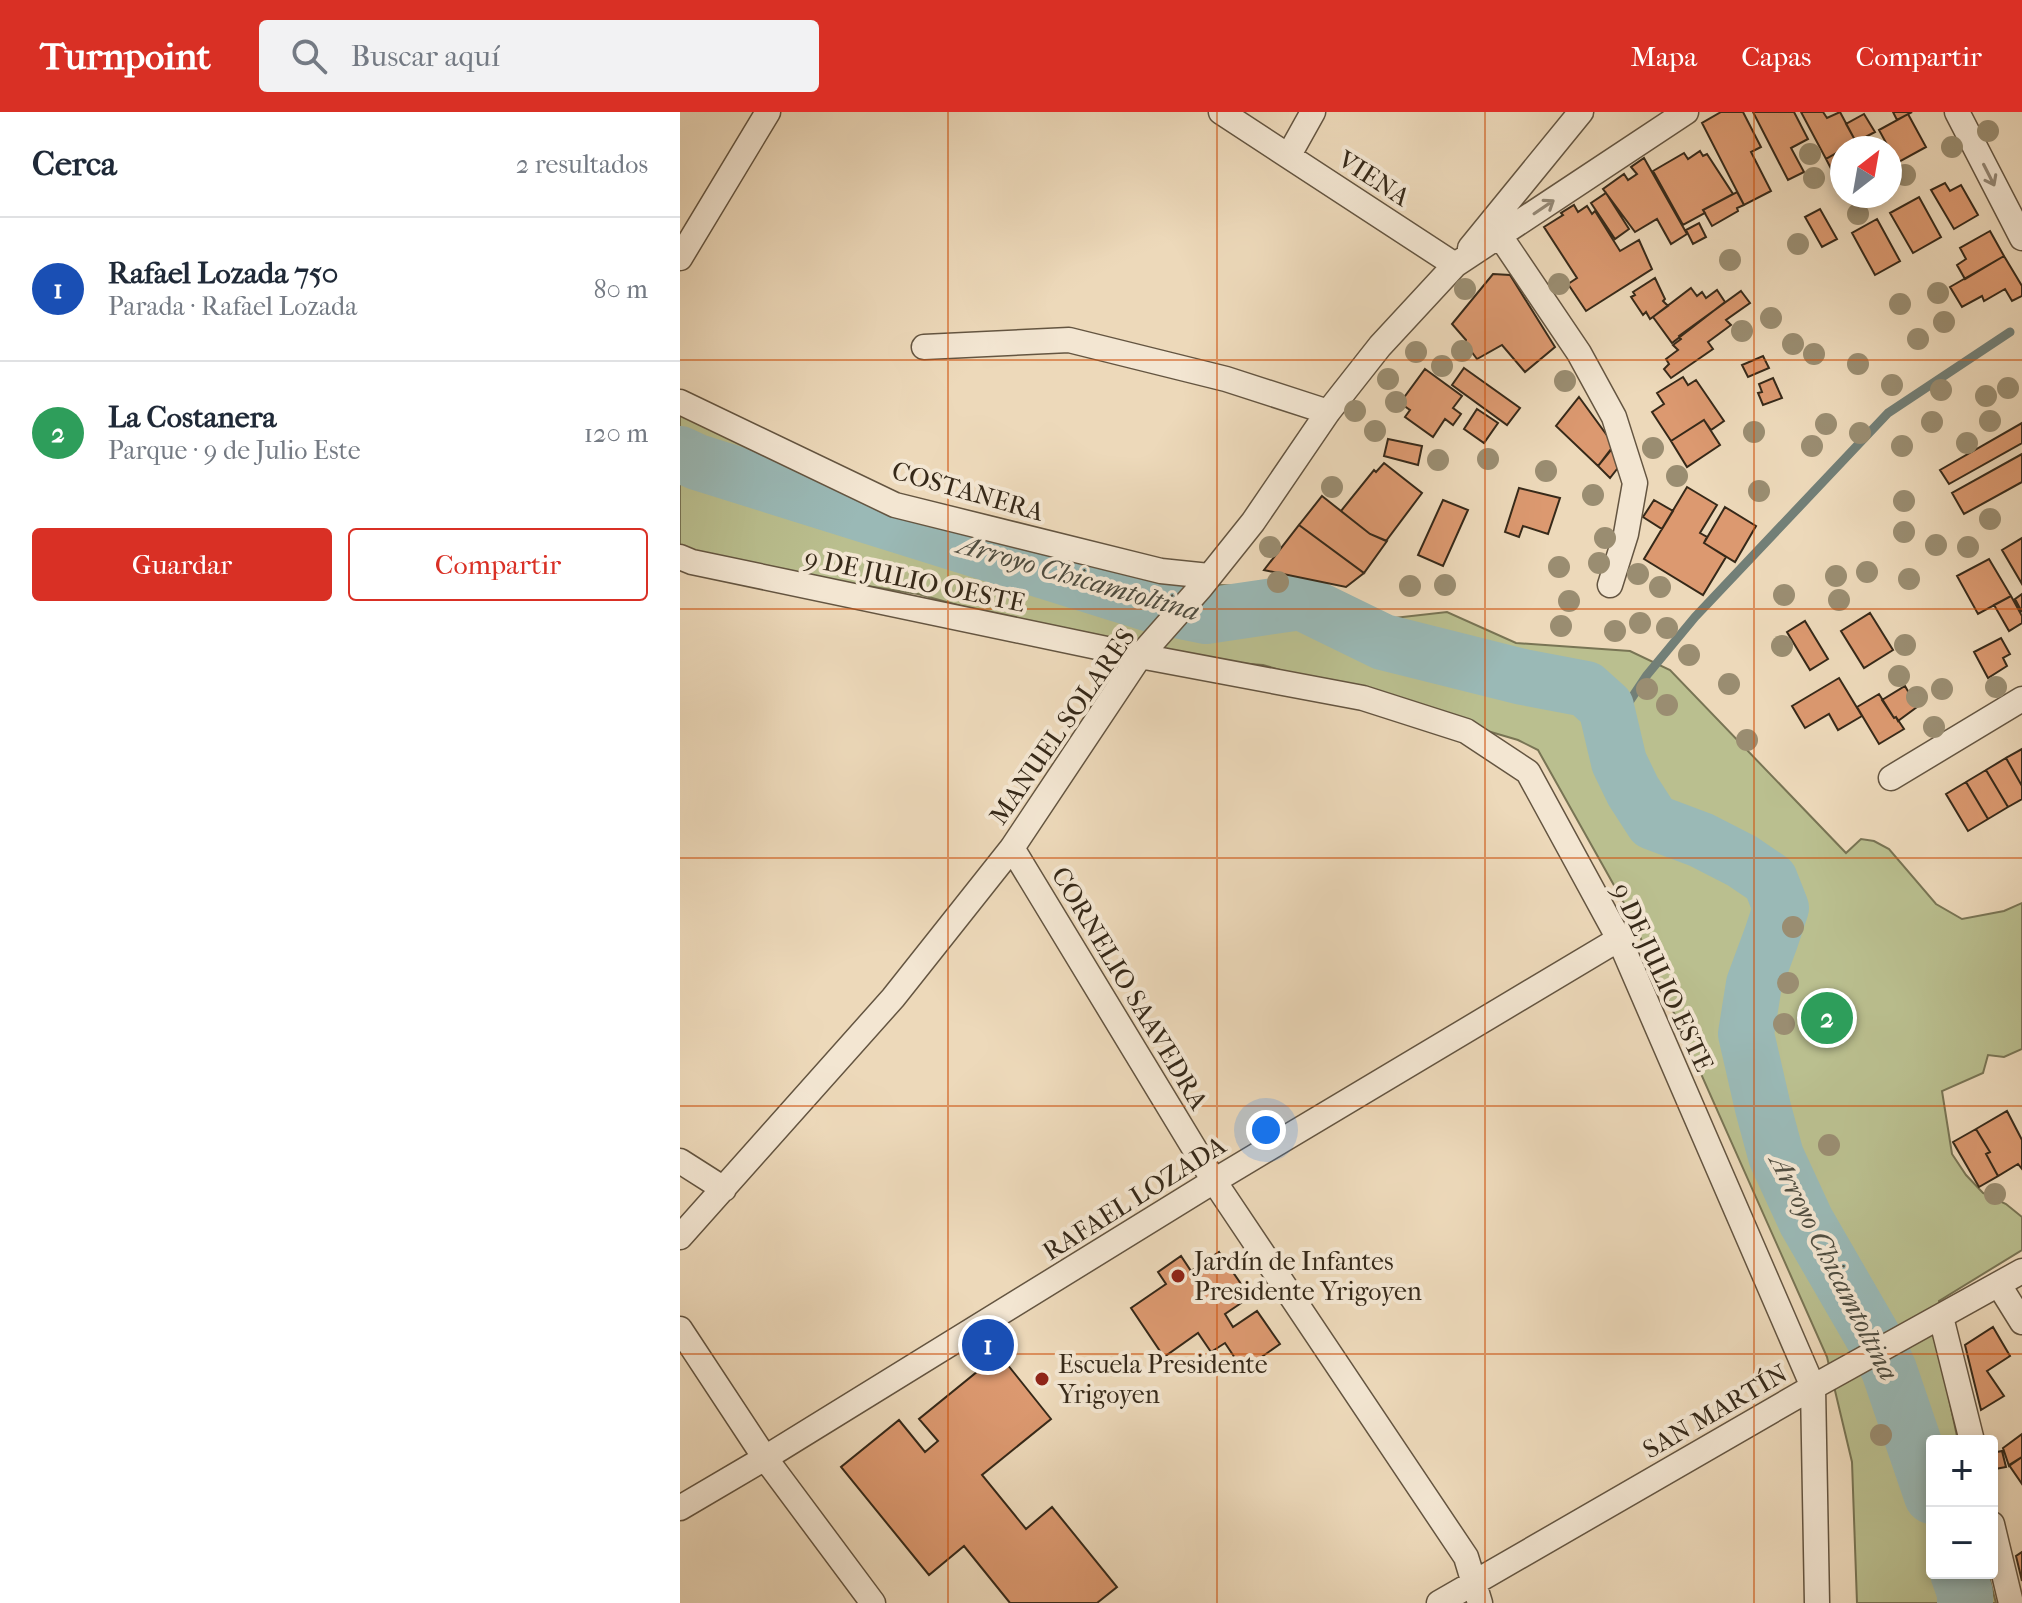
<!DOCTYPE html>
<html lang="es">
<meta charset="utf-8">
<style>
body{margin:0;font-family:"IM FELL French Canon",serif;background:#f2f2f3;color:#1f2937}
.controls{position:absolute;right:24px;bottom:24px;display:grid;overflow:hidden;border-radius:8px;box-shadow:0 4px 12px #0003}
.controls button{width:72px;height:72px;display:grid;place-items:center;padding:0;border:0;border-bottom:2px solid #e0e1e3;background:#fff;color:#1f2937;font:40px sans-serif}
.compass{position:absolute;left:1150px;top:24px;width:72px;height:72px;border-radius:50%;background:#fff;box-shadow:0 4px 12px #0003;rotate:31deg}
.you{position:absolute;left:586px;top:1018px;width:28px;height:28px;margin:-20px;border:6px solid #fff;border-radius:50%;background:#1a73e8;box-shadow:0 0 0 12px #1a73e833}
.badge{display:grid;place-items:center;width:52px;height:52px;border-radius:50%;background:#d93025;color:#fff;font-size:26px;font-weight:700}
.pin{position:absolute;translate:-50% -50%;border:4px solid #fff;box-shadow:0 2px 8px #0006}
.list{margin:0;padding:0;list-style:none}
h2{display:flex;justify-content:space-between;align-items:center;height:104px;margin:0;padding:0 32px;font-size:34px}
h2 small{font-size:26px;font-weight:400;color:#747a83}
.list li{display:grid;grid-template-columns:52px 1fr auto;gap:24px;align-items:center;box-sizing:border-box;height:144px;padding:0 32px;border-top:2px solid #e0e1e3}
.list b{display:block;font-size:30px;white-space:nowrap}
.list p{margin:0;font-size:26px;white-space:nowrap;color:#747a83}
.list em{font-size:26px;font-style:normal;color:#747a83}
.actions{display:flex;gap:16px;padding:24px 32px}
.actions a{flex:1;padding:18px 0;border:2px solid #d93025;border-radius:8px;text-align:center;font-size:28px;color:#d93025}
.actions .main{background:#d93025;color:#fff}
.icon{flex:none;width:44px;height:44px;fill:none;stroke:currentColor;stroke-width:2;stroke-linecap:round;stroke-linejoin:round}
.map{position:relative;flex:none;width:1342px;height:1491px;overflow:hidden}
header{display:flex;align-items:center;gap:48px;box-sizing:border-box;height:112px;padding:0 40px;background:#d93025;color:#fff}
header strong{font-size:38px}
nav{display:flex;gap:44px;margin-inline-start:auto;font-size:28px}
.search{width:560px;height:72px;background:#f2f2f3;display:flex;align-items:center;gap:20px;box-sizing:border-box;padding:0 28px;border-radius:8px;color:#747a83;font-size:30px}
main{display:flex}
aside{flex:1;background:#fff}
.map>svg:first-child{display:block}
.green{fill:#babf8f;stroke:#787454;stroke-width:2}
.lines{fill:none;stroke-linecap:round;stroke-linejoin:round}
.stream{stroke:#727f77;stroke-width:9}
.river{stroke:#9ab9b6;stroke-width:56}
.building{fill:#dc9970;stroke:#362919;stroke-width:2}
.street-casing{stroke:#645541;stroke-width:27}
.street{stroke:#f3e6d2;stroke-width:24}
.tree{fill:#9a8d71}
.oneway{stroke:#948876}
.grid{fill:none;stroke:#cd520e;stroke-width:2;stroke-opacity:0.55}
.poi-dot{fill:#8f2418;stroke:#f3e6d2;stroke-width:3}
.labels{text-anchor:middle;stroke-width:8;stroke-linejoin:round;paint-order:stroke}
.street-label{font-size:26px;fill:#362919;stroke:#f3e6d2}
.poi-label{font-size:26px;fill:#362919;stroke:#f3e6d2;text-anchor:start}
.water-label{font-size:28px;font-style:italic;fill:#4f4d40;stroke:#f3e6d2}
</style>
<header>
<strong>Turnpoint</strong>
<div class="search"><svg class="icon" aria-label="search" viewBox="0 0 24 24"><circle cx="10" cy="10" r="6"/><path d="M15 15l6 6"/></svg>Buscar aquí</div>
<nav><a>Mapa</a><a>Capas</a><a>Compartir</a></nav>
</header>
<main>
<aside>
<h2>Cerca<small>2 resultados</small></h2>
<ul class="list">
<li><span class="badge" style="background:#1a4fb4">1</span><div><b>Rafael Lozada 750</b><p>Parada · Rafael Lozada</p></div><em>80 m</em></li>
<li><span class="badge" style="background:#2e9e5b">2</span><div><b>La Costanera</b><p>Parque · 9 de Julio Este</p></div><em>120 m</em></li>
</ul>
<div class="actions"><a class="main">Guardar</a><a>Compartir</a></div>
</aside>
<div class="map">
<svg width="1342" height="1491" viewBox="0 0 1342 1491">
<rect width="100%" height="100%" fill="#edd9ba"/>
<filter id="stains"><feTurbulence type="fractalNoise" baseFrequency=".0025" numOctaves="4"/><feColorMatrix values="0 0 0 0 .2 0 0 0 0 .09 0 0 0 0 .02 0 0 0 .5 -.17"/></filter>
<radialGradient id="worn" r=".72"><stop offset=".6" stop-color="#630" stop-opacity="0"/><stop offset="1" stop-color="#630" stop-opacity=".3"/></radialGradient>
<path class="green" d="M0,294L148,361L512,472L618,476L705,507L767,500L836,531L950,539L990,558L1166,741L1181,727L1194,729L1209,737L1256,792L1282,807L1324,799L1342,791V937L1324,945L1308,943L1303,961L1262,979L1272,1042L1286,1063L1303,1081L1326,1092L1342,1105V1138L1259,1189L1266,1272L1278,1329H1252V1461H1308L1316,1491H1177L1172,1350L1147,1245L949,800L858,638L838,628L583,553L460,544L238,482L36,450L0,440Z"/>
<g class="lines">
<path class="stream" d="M931,617L967,563L1015,505L1208,301L1330,220"/>
<path class="river" d="M0,342L17,350L477,494L526,504L621,490L703,530L843,565L906,577L926,595L939,650L953,679L973,710L1021,728L1062,749L1090,768L1101,796L1091,826L1074,872L1066,922L1083,996L1096,1044L1126,1109L1196,1230L1209,1258L1252,1384
M1278,1461L1285,1481V1491"/>
</g>
<path class="building" d="M1041,0H1063L1081,35L1071,40L1091,79L1064,93L1022,11Z
M1073,0H1114L1128,27L1111,36L1124,60L1108,68Z
M1121,0H1143L1147,6L1160,0L1176,30L1162,36V38L1146,47Z
M1213,0H1232L1217,8Z
M1184,2L1195,20L1176,30L1166,12Z
M1228,2L1246,35L1217,51L1199,18Z
M1162,38V78L1146,47Z
M1020,39L1023,44L1027,42L1053,82L1023,98L1025,101L1003,113L973,59L1004,41L1008,47Z
M964,46L1007,122L991,132L977,107L955,120L923,77L944,62L948,68L957,62L951,55Z
M1265,71L1270,79L1281,73L1298,103L1274,117L1251,78Z
M1057,80L1064,93L1057,96L1058,99L1032,114L1023,98Z
M926,81L949,117L935,127L911,91Z
M1239,85L1261,125L1233,141L1210,101Z
M894,93L898,100L907,94L912,102L915,99L940,139L959,128L972,157L906,199L888,172L897,166L864,115L883,103L881,101Z
M1140,97L1157,127L1142,135L1125,105Z
M1197,107L1220,149L1195,163L1172,121Z
M1019,111L1026,125L1013,132L1006,118Z
M1310,119L1324,144L1285,167L1277,153L1286,147L1280,136Z
M1324,144L1342,174V184L1332,189L1325,177L1304,189L1302,184L1282,195L1270,175Z
M813,162L830,163L875,235L845,260L822,233L797,247L785,231L786,228L772,212Z
M975,166L985,187L983,189L988,194L970,207L966,200L963,203L951,185L955,183L953,180Z
M1011,176L1017,184L1022,180L1026,186L1037,178L1045,190L992,231L973,205Z
M1061,179L1070,191L1046,208L1051,213L1028,230L1033,237L991,266L984,257L989,252L986,247L998,238L993,233L1001,227L999,224Z
M1083,244L1089,256L1068,265L1062,253Z
M784,256L840,296L827,313L772,273Z
M745,257L782,284L773,296L781,302L773,313L765,307L753,325L725,305L730,298L720,291Z
M1003,265L1008,273L1016,268L1044,309L1031,318L1024,308L991,329L972,300L984,292L977,281Z
M1093,266L1102,286L1083,293L1078,281L1082,280L1079,272Z
M899,285L934,333L918,354L876,314Z
M797,297L818,311L804,331L784,317Z
M1024,308L1040,333L1007,355L991,329Z
M1342,311V331L1269,372L1260,358Z
M708,327L742,334L738,353L704,344Z
M935,333L944,348L930,366L918,354Z
M1342,342V370L1284,402L1272,381Z
M704,351L742,381L706,429L690,422L661,399L694,358L696,360Z
M1007,375L1037,393L1020,421L1027,425L1024,431L1046,445L1023,483L964,447Z
M839,376L880,386L868,422L843,414L839,425L825,420Z
M642,384L690,422L707,429L684,461L619,413Z
M763,388L788,398L763,454L738,443Z
M974,388L993,399L982,417L963,405Z
M1045,395L1076,414L1055,450L1024,431Z
M619,413L684,461L666,475L584,458Z
M1342,426V472L1322,438Z
M1309,447L1331,484L1298,502L1277,464Z
M1342,482V500L1335,487Z
M1331,484L1342,504V511L1329,519L1314,493Z
M1190,501L1213,538L1184,556L1161,519Z
M1125,509L1148,547L1130,558L1107,520Z
M1321,526L1330,542L1323,546L1327,554L1308,566L1294,540Z
M1159,566L1182,604L1158,618L1149,602L1125,616L1112,594Z
M1225,574L1237,595L1218,609L1216,605L1214,606L1202,588Z
M1199,582L1214,606L1216,605L1224,617L1199,632L1177,595Z
M1342,637V674L1326,646Z
M1326,646L1342,674V687L1328,695L1306,658Z
M1306,658L1328,695L1308,707L1286,670Z
M1286,670L1308,707L1288,719L1266,682Z
M1327,999L1342,1028V1057L1338,1052L1318,1064L1306,1042L1310,1040L1296,1017Z
M1296,1017L1310,1040L1306,1042L1318,1064L1299,1075L1273,1030Z
M539,1140L570,1185L545,1202L553,1215L577,1199L600,1232L563,1258L545,1231L531,1240L518,1221L484,1245L451,1196L486,1172L478,1160L501,1144L511,1159Z
M1313,1215L1330,1244L1307,1259L1324,1284L1301,1298L1285,1233Z
M319,1242L371,1307L302,1363L346,1417L372,1395L437,1475L417,1491H330L284,1434L249,1463L161,1355L219,1308L245,1340L258,1329L239,1307Z
M1342,1322V1345L1329,1354L1323,1336Z
M1322,1339L1326,1355L1315,1357L1312,1341Z
M1342,1345V1372L1329,1353Z
M1342,1440V1469L1336,1444Z"/>
<g class="lines">
<g class="street-casing">
<path id="street" d="M541,0L775,153
M1277,0L1342,126
M609,43L633,0
M820,124L899,241L934,305L955,371L946,422L930,473
M790,136L901,0
M0,146L88,0
M244,235L389,228L546,267L648,300
M0,290L215,393L481,459L529,464
M0,445L12,450L460,544L683,586L786,619L848,660L939,827L1133,1275L1137,1491
M1211,666L1342,587
M332,736L534,1069L786,1445L800,1491
M0,1049L44,1077
M0,1125L213,886L332,736L460,544L521,475L573,410L648,300L700,234L775,153L1006,0
M1319,1173L1342,1210
M1261,1205L1292,1329
M0,1217L85,1346L193,1491
M0,1396L85,1346L534,1069L939,827
M1312,1412L1331,1491
M759,1491L1133,1275L1342,1159"/>
</g>
<use href="#street" class="street"/>
</g>
<g class="tree">
<circle cx="1308" cy="19" r="11"/>
<circle cx="1272" cy="35" r="11"/>
<circle cx="1130" cy="42" r="11"/>
<circle cx="1225" cy="63" r="11"/>
<circle cx="1134" cy="66" r="11"/>
<circle cx="1178" cy="102" r="11"/>
<circle cx="1118" cy="132" r="11"/>
<circle cx="1050" cy="148" r="11"/>
<circle cx="879" cy="172" r="11"/>
<circle cx="785" cy="177" r="11"/>
<circle cx="1258" cy="181" r="11"/>
<circle cx="1220" cy="192" r="11"/>
<circle cx="1091" cy="206" r="11"/>
<circle cx="1264" cy="210" r="11"/>
<circle cx="1062" cy="219" r="11"/>
<circle cx="1238" cy="227" r="11"/>
<circle cx="1113" cy="232" r="11"/>
<circle cx="782" cy="239" r="11"/>
<circle cx="736" cy="240" r="11"/>
<circle cx="1134" cy="242" r="11"/>
<circle cx="1178" cy="252" r="11"/>
<circle cx="762" cy="254" r="11"/>
<circle cx="708" cy="267" r="11"/>
<circle cx="885" cy="269" r="11"/>
<circle cx="1212" cy="273" r="11"/>
<circle cx="1328" cy="276" r="11"/>
<circle cx="1261" cy="278" r="11"/>
<circle cx="1306" cy="284" r="11"/>
<circle cx="716" cy="290" r="11"/>
<circle cx="675" cy="299" r="11"/>
<circle cx="1310" cy="309" r="11"/>
<circle cx="1252" cy="310" r="11"/>
<circle cx="1146" cy="312" r="11"/>
<circle cx="695" cy="319" r="11"/>
<circle cx="1074" cy="320" r="11"/>
<circle cx="1180" cy="321" r="11"/>
<circle cx="1287" cy="331" r="11"/>
<circle cx="1132" cy="334" r="11"/>
<circle cx="1222" cy="334" r="11"/>
<circle cx="973" cy="336" r="11"/>
<circle cx="808" cy="347" r="11"/>
<circle cx="758" cy="348" r="11"/>
<circle cx="866" cy="359" r="11"/>
<circle cx="997" cy="364" r="11"/>
<circle cx="652" cy="375" r="11"/>
<circle cx="1079" cy="379" r="11"/>
<circle cx="913" cy="383" r="11"/>
<circle cx="1224" cy="389" r="11"/>
<circle cx="1310" cy="407" r="11"/>
<circle cx="1224" cy="420" r="11"/>
<circle cx="925" cy="426" r="11"/>
<circle cx="1256" cy="433" r="11"/>
<circle cx="590" cy="435" r="11"/>
<circle cx="1288" cy="435" r="11"/>
<circle cx="919" cy="451" r="11"/>
<circle cx="879" cy="455" r="11"/>
<circle cx="1187" cy="460" r="11"/>
<circle cx="958" cy="462" r="11"/>
<circle cx="1156" cy="464" r="11"/>
<circle cx="1229" cy="467" r="11"/>
<circle cx="598" cy="470" r="11"/>
<circle cx="765" cy="473" r="11"/>
<circle cx="730" cy="474" r="11"/>
<circle cx="980" cy="475" r="11"/>
<circle cx="1104" cy="483" r="11"/>
<circle cx="1159" cy="488" r="11"/>
<circle cx="889" cy="489" r="11"/>
<circle cx="960" cy="511" r="11"/>
<circle cx="881" cy="514" r="11"/>
<circle cx="987" cy="516" r="11"/>
<circle cx="935" cy="519" r="11"/>
<circle cx="1225" cy="533" r="11"/>
<circle cx="1102" cy="534" r="11"/>
<circle cx="1009" cy="543" r="11"/>
<circle cx="1219" cy="564" r="11"/>
<circle cx="1049" cy="572" r="11"/>
<circle cx="1316" cy="575" r="11"/>
<circle cx="967" cy="577" r="11"/>
<circle cx="1262" cy="577" r="11"/>
<circle cx="1237" cy="585" r="11"/>
<circle cx="987" cy="593" r="11"/>
<circle cx="1254" cy="615" r="11"/>
<circle cx="1067" cy="628" r="11"/>
<circle cx="1113" cy="815" r="11"/>
<circle cx="1108" cy="871" r="11"/>
<circle cx="1104" cy="912" r="11"/>
<circle cx="1149" cy="1033" r="11"/>
<circle cx="1315" cy="1082" r="11"/>
<circle cx="1201" cy="1323" r="11"/>
</g>
<defs><path id="oneway-shaft" d="M-6 0H5M1.5-3L5.5 0L1.5 3" fill="none" stroke-width="1.6" stroke-linecap="round" stroke-linejoin="round" transform="scale(2)"/></defs>
<g class="oneway">
<use href="#oneway-shaft" transform="translate(1309 63) rotate(63)"/>
<use href="#oneway-shaft" transform="translate(864 95) rotate(-34)"/>
</g>
<path class="grid" d="M268,0V1491M537,0V1491M805,0V1491M1074,0V1491M0,248H1342M0,497H1342M0,746H1342M0,994H1342M0,1242H1342"/>
<g class="poi-dot">
<circle cx="498" cy="1164" r="8"/>
<circle cx="362" cy="1267" r="8"/>
</g>
<g class="labels">
<g class="street-label">
<text transform="translate(694 66) rotate(33)" y="9">VIENA</text>
<text transform="translate(288 379) rotate(16)" y="9">COSTANERA</text>
<text transform="translate(235 468) rotate(12)" y="9">9 DE JULIO OESTE</text>
<text transform="translate(382 614) rotate(-55)" y="9">MANUEL SOLARES</text>
<text transform="translate(983 865) rotate(65)" y="9">9 DE JULIO ESTE</text>
<text transform="translate(450 876) rotate(59)" y="9">CORNELIO SAAVEDRA</text>
<text transform="translate(454 1086) rotate(-32)" y="9">RAFAEL LOZADA</text>
<text transform="translate(1035 1299) rotate(-30)" y="9">SAN MARTÍN</text>
</g>
<g class="poi-label">
<text x="514" y="1158">Jardín de Infantes<tspan x="514" dy="30">Presidente Yrigoyen</tspan></text>
<text x="378" y="1261">Escuela Presidente<tspan x="378" dy="30">Yrigoyen</tspan></text>
</g>
<g class="water-label">
<text transform="translate(399 465) rotate(16)" y="10">Arroyo Chicamtoltina</text>
<text transform="translate(1155 1155) rotate(63)" y="10">Arroyo Chicamtoltina</text>
</g>
</g>
<rect width="100%" height="100%" filter="url(#stains)"/>
<rect width="100%" height="100%" fill="url(#worn)"/>
</svg>
<div class="controls">
<button>+</button>
<button>−</button>
</div>
<svg class="compass" viewBox="-18 -18 36 36"><path d="M0-13l5 13h-10z" fill="#e53935"/><path d="M0 13l5-13h-10z" fill="#747a83"/></svg>
<div class="you"></div>
<div class="pin badge" style="left:308px;top:1233px;background:#1a4fb4">1</div>
<div class="pin badge" style="left:1147px;top:906px;background:#2e9e5b">2</div>
</div>
</main>
